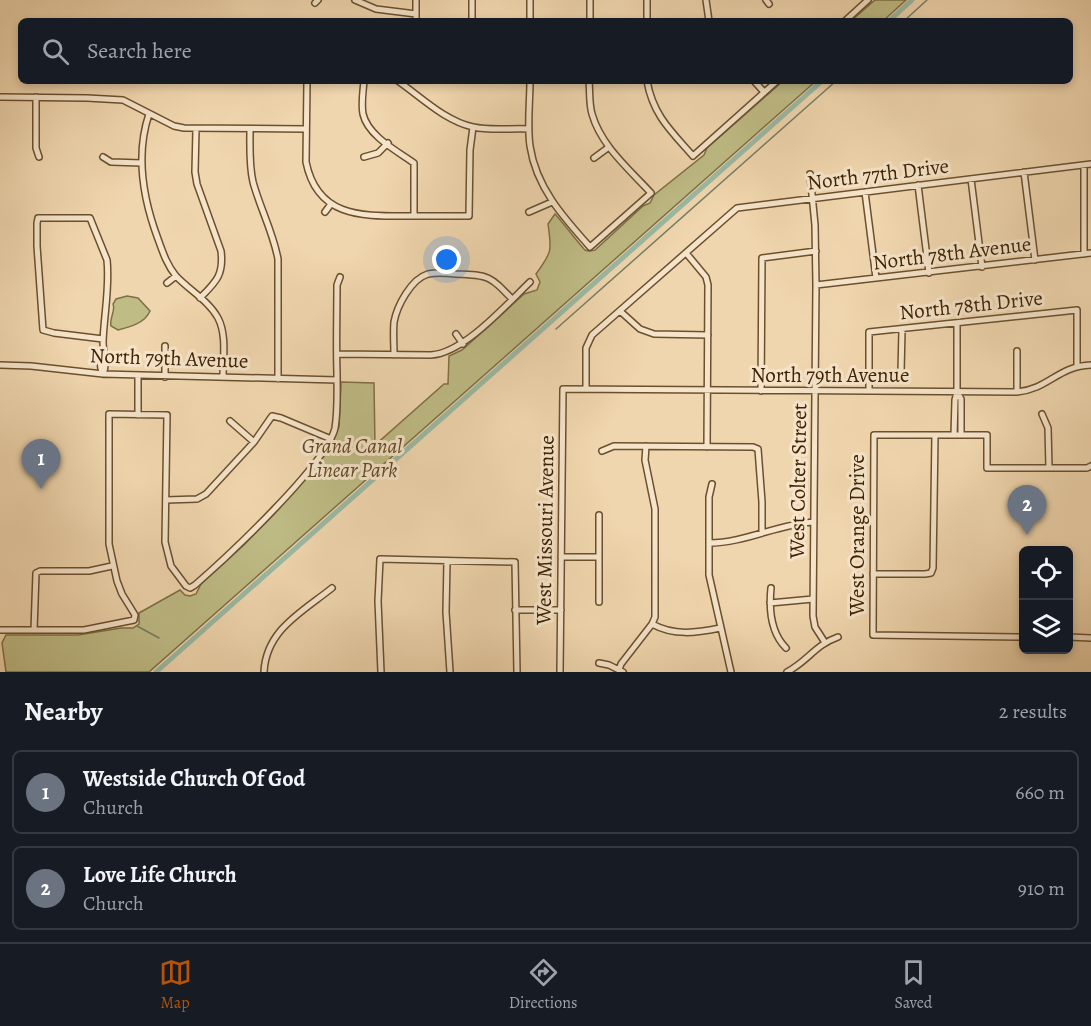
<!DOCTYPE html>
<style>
body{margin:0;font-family:Alegreya,serif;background:#242831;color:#f1f3f6}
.controls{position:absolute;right:18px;bottom:18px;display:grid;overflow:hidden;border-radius:9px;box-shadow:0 3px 9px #0003}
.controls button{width:54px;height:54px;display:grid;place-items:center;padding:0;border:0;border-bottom:2px solid #363941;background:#171b24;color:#f1f3f6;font:30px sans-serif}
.you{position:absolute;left:447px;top:260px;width:21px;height:21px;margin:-15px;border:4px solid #fff;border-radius:50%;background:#1a73e8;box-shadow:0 0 0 9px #1a73e833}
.badge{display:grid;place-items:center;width:39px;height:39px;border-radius:50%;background:#b45309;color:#fff;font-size:20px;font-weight:700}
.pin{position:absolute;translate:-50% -50px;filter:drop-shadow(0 2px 3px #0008)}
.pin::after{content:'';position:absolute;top:32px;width:21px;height:18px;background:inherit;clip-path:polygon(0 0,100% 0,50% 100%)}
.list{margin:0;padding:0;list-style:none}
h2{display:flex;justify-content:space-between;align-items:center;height:78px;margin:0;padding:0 24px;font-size:26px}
h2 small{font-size:20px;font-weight:400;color:#9ea1a6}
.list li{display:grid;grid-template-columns:39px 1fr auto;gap:18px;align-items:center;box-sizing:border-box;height:84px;margin:0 12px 12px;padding:0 12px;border:2px solid #363941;border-radius:9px}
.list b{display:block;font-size:22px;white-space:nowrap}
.list p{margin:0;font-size:20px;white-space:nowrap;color:#9ea1a6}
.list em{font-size:20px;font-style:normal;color:#9ea1a6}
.icon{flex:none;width:33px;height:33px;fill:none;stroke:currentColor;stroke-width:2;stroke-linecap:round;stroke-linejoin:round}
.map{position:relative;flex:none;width:1091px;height:672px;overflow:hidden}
.search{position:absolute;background:#171b24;box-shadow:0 3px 9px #0003;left:18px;right:18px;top:18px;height:66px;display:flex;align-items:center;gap:15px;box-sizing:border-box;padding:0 21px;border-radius:9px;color:#9ea1a6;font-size:22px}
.sheet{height:270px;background:#171b24}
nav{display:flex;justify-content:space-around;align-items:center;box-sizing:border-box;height:84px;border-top:2px solid #363941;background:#171b24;font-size:16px;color:#9ea1a6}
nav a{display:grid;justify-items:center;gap:3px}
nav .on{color:#b45309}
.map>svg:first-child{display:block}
.green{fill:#bfbc86;stroke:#7f7045;stroke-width:1.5}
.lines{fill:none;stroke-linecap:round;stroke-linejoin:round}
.stream{stroke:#767e65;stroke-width:1.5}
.canal{stroke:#9bbaa5;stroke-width:5}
.street-casing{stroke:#6b502e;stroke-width:8}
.street{stroke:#f5e4ca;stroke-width:5}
.labels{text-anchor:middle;stroke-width:6;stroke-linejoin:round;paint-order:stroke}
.street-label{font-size:21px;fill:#3f2304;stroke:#f5e4ca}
.park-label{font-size:21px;font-style:italic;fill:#5f4924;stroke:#f5e4ca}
</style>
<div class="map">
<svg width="1091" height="672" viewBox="0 0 1091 672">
<rect width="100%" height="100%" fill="#f0d6ae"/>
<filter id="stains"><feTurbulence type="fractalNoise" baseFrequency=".00333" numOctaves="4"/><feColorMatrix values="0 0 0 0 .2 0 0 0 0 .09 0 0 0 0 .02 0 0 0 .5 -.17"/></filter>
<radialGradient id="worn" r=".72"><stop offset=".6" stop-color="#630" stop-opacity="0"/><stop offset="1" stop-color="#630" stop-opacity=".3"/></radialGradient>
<path class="green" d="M875,0H906L883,21H851Z
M783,81H816L149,672H6L2,643L6,635H78L121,628H133L139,624V613L180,590L185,595L190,596L196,594L201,584L245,544L281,506L328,451L339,427L341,382L374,383L375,445L444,384H448L449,356L462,350L524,294L537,290L540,282L536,274C552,252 552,251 548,224L555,214C560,219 583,249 585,250C589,252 591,251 595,250L643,206L650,203L654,195L704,155L707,148Z
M127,296L138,298L150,311C145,323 130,327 118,330L111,326C109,318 116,311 113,304L116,299Z"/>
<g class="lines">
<path class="stream" d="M904,21L927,0
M556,329L836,81
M137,626L159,638"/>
<path class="canal" d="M889,21L912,0
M156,672L822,81"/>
<g class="street-casing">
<path id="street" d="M355,0L376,9L416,14
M706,0L709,21
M766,0L769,4
M315,3L318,0
M416,21V0
M472,21V0
M530,21V0
M590,21V0
M647,21V0
M845,21L868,0
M307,81L306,162C317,216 359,216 404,216C426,216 447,216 469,216L470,150L473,127
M364,81C363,92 361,104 363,114C368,136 397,151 414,163V216
M398,81C421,97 445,121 473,127C491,131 511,128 529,129
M530,81C530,102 527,125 530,146C536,187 563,217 590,247L651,193C630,170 601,146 592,114C589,104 590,92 589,81
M647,81C653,115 671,131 693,156L777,81
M754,81L764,92
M0,97L87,98L123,100L174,126L184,128L306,129
M36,97V148L39,157
M149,114C135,156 143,199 158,239C163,253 167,265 176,276C189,290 209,301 218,318C227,335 223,359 223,377
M196,129L195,172L197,184L221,251C224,275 216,282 200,298
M250,129C250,146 249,165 253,182C260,208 273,232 278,259V379
M103,157L111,162L142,163
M364,157L378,153L388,143
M594,158L609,147
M1024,172L1035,260
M810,174L815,225L816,285L813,616L815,627L824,641
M971,179L982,267
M918,185L929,273
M865,192L876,278
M325,212L331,204
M529,212L552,202
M686,253L706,277L708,285L707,447
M1084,254V165
M167,283L176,276
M816,285L1091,253
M620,311L640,329L654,334L708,335
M456,334L463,344
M1017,351V392
M337,354L431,355C464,353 506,305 530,282
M394,355C394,344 393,333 394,322C397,306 411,279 428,274C437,272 447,273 456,274C489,275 490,276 512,299
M0,365L31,366L103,374L337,380
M901,372L902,330
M103,374C108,362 103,354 103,342C104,314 110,287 107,260L90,218H38L37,223V246L43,330L54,333L103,339
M103,374C99,366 99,360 103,352
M165,377V346
M586,389V348L592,335L737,208L1091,164
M761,391L762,258L816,251
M869,391V332L1077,310V366
M957,392L961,399V435
M1042,414L1048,428L1049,468
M138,415V376
M230,421L254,442
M954,435L955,400L957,392V324
M602,451L614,446L753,447L758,449L762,502V533
M712,484L709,497V575L731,672
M166,500L197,499L206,494L254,442L272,416L281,418L331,439
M709,543C745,543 778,524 814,522
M561,557H599
M447,561L446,612L450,672
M873,574H925L931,573L933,568L935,435
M771,588C769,608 771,633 786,648
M599,602V515
M770,603L813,599
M515,610H561
M652,624C674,636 696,633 720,628
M0,630H84L134,620L135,615L122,594L117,581L109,544V414L167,415L165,542L171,566L186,586L190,588L195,585C226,558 327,464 335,428C338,410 337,390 337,373C336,343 337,314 337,285L340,277
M34,630L36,573L40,571H89L112,566
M1024,637L873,635L874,435H987V468H1087L1091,466
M1068,637L1091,638
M599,663L609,665L623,672
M619,670L621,664L652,624L655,617V509L645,460L646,446
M264,672C266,630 302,612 332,588
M381,672L378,601L380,559L515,562L517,672
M560,672L563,389L1017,392C1049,389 1058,366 1091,365
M787,672C808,661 815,645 838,637"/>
</g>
<use href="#street" class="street"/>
</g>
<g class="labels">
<g class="street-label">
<text transform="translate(878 174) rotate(-7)" y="7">North 77th Drive</text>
<text transform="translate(952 253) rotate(-7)" y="7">North 78th Avenue</text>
<text transform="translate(971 305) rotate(-6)" y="7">North 78th Drive</text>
<text transform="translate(169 358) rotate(2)" y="7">North 79th Avenue</text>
<text x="830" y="382">North 79th Avenue</text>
<text transform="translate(798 481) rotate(-89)" y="7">West Colter Street</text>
<text transform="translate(545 530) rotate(-89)" y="7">West Missouri Avenue</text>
<text transform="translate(857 535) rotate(-90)" y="7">West Orange Drive</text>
</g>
<g class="park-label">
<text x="352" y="453">Grand Canal<tspan x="352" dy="24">Linear Park</tspan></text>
</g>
</g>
<rect width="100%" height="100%" filter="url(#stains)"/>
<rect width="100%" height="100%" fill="url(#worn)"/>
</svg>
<div class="controls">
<button><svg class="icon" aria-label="locate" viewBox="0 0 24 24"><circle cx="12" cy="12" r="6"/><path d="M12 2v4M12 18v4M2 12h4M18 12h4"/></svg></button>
<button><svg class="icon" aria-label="layers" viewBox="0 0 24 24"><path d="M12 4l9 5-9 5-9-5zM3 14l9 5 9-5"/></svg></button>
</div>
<div class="you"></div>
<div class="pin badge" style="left:41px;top:489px;background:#6b7280">1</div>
<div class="pin badge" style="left:1027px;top:535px;background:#6b7280">2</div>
<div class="search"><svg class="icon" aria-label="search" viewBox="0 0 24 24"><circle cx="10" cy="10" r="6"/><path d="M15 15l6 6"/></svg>Search here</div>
</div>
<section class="sheet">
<h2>Nearby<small>2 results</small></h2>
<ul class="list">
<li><span class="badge" style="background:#6b7280">1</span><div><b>Westside Church Of God</b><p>Church</p></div><em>660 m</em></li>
<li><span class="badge" style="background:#6b7280">2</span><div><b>Love Life Church</b><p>Church</p></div><em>910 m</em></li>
</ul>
</section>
<nav>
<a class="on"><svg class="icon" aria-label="map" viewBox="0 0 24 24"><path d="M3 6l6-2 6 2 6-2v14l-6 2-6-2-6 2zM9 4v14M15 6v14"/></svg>Map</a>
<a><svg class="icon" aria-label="directions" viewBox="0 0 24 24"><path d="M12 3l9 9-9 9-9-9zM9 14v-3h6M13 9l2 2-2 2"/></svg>Directions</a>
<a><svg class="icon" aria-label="saved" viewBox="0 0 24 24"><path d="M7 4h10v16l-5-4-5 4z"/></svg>Saved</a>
</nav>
